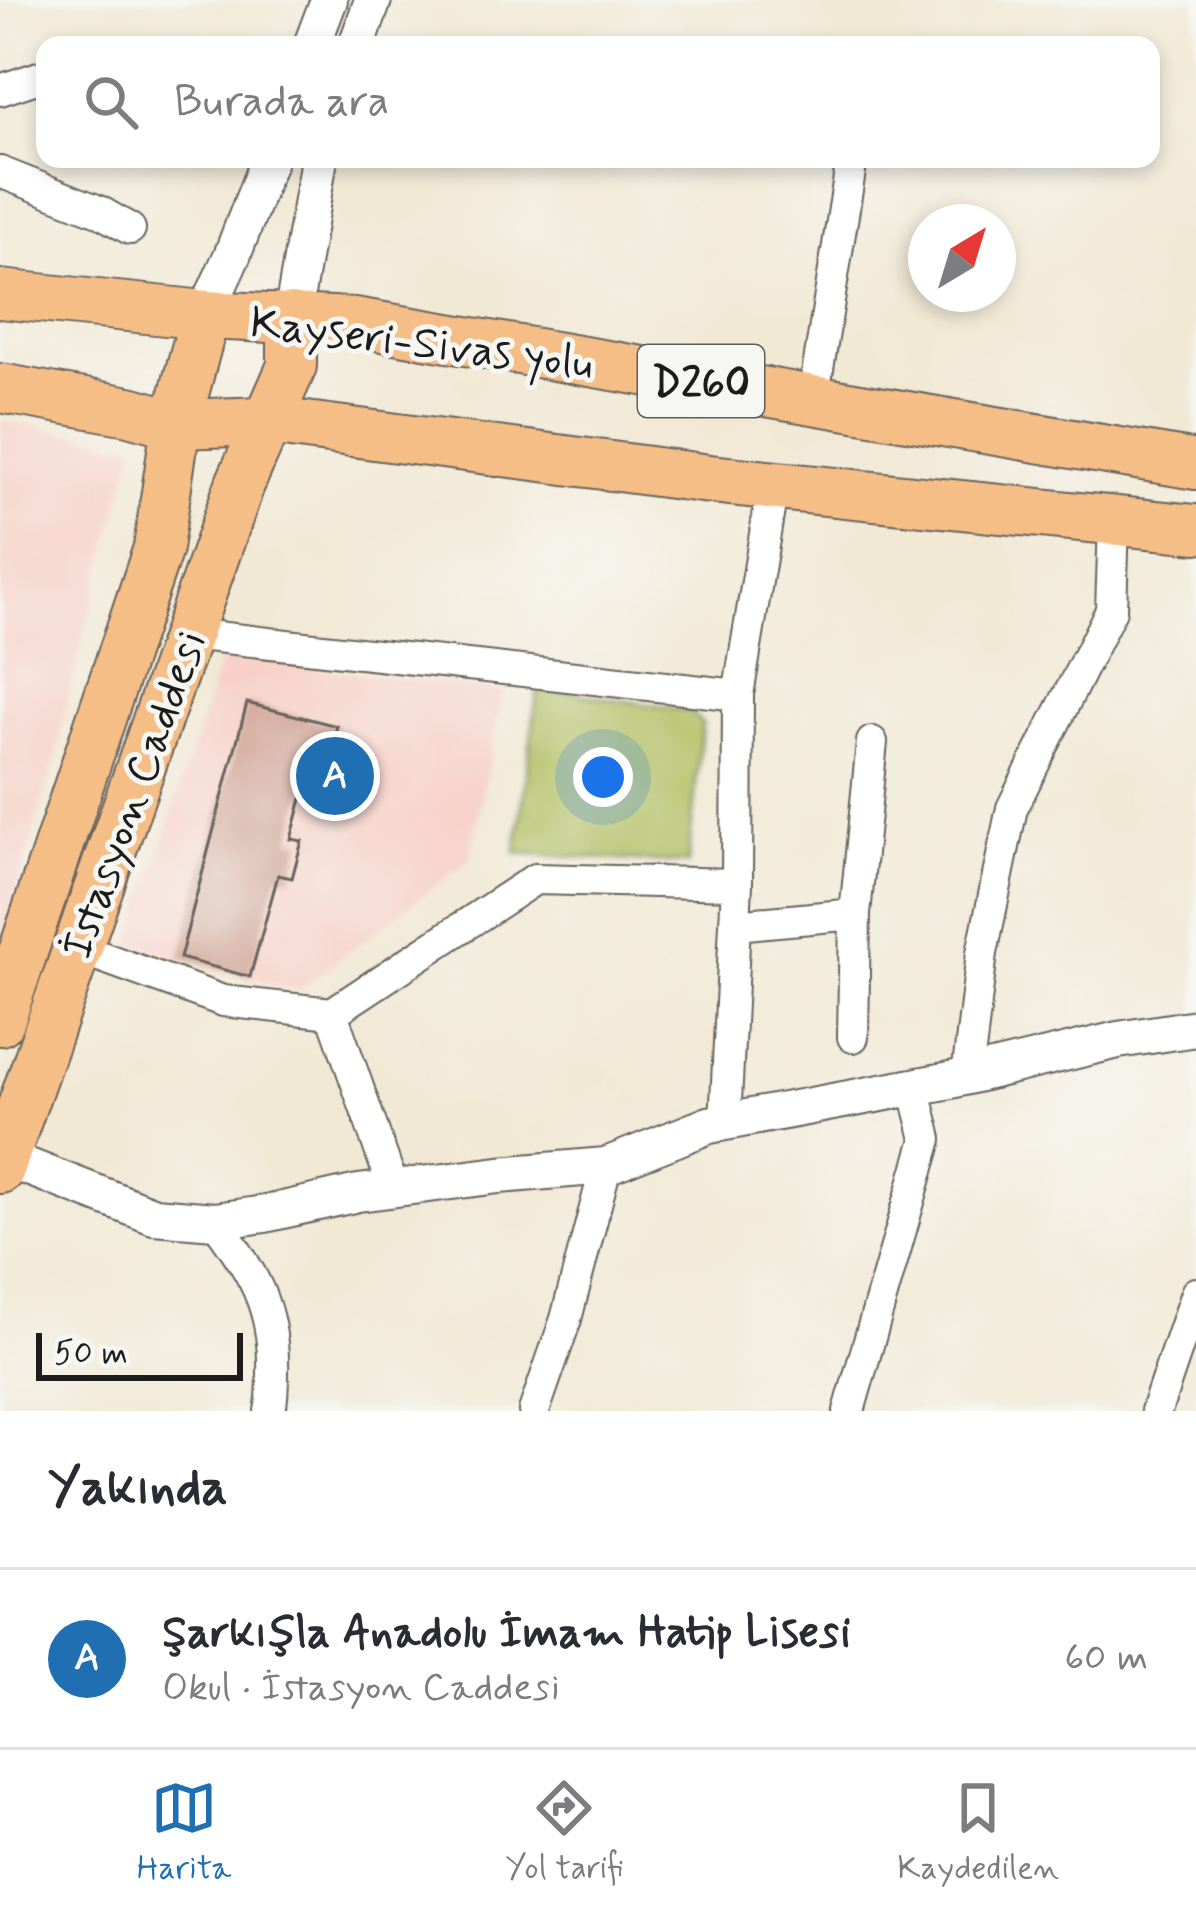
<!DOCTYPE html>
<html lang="tr">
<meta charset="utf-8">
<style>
body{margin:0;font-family:Mynerve,sans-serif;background:#f2f2f3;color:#2b2b33}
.compass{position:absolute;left:908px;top:204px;width:108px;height:108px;border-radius:50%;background:#fff;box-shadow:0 6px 18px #0003;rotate:38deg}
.scale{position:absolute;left:36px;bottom:30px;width:207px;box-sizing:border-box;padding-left:12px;border:6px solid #1c1c1c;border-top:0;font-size:33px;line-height:42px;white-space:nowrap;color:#1c1c1c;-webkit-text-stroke:9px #f6f6f2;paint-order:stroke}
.you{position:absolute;left:603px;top:777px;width:42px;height:42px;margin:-30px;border:9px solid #fff;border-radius:50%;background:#1a73e8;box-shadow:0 0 0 18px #1a73e833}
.badge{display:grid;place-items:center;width:78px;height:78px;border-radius:50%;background:#1f6fb2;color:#fff;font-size:39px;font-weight:700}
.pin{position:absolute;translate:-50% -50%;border:6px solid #fff;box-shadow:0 3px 12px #0006}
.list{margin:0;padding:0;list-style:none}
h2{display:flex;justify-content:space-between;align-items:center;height:156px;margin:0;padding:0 48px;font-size:51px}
h2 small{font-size:39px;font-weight:400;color:#7c7c81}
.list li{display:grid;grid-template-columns:78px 1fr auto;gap:36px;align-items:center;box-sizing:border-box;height:180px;padding:0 48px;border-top:3px solid #e1e1e2}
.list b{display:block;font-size:45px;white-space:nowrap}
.list p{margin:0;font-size:39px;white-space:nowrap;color:#7c7c81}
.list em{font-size:39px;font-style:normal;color:#7c7c81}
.icon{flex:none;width:66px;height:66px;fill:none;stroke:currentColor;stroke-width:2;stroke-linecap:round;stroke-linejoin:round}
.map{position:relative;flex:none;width:1196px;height:1411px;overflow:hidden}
.search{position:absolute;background:#fff;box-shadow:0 6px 18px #0003;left:36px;right:36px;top:36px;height:132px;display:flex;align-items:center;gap:30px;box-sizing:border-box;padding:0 42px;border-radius:24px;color:#7c7c81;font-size:45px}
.sheet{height:336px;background:#fff}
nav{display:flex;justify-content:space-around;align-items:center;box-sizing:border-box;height:168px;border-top:3px solid #e1e1e2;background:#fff;font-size:33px;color:#7c7c81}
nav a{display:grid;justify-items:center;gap:6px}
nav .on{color:#1f6fb2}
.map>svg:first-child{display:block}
.built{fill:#f7d1c8}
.green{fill:#b0be61;stroke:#666d3e;stroke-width:3}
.building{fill:#ce9d8d}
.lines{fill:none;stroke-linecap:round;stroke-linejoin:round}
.minor-casing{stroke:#67645d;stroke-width:34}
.tertiary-casing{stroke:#67645d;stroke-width:40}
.primary-casing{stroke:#67645d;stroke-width:52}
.trunk-casing{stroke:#67645d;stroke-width:52}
.minor{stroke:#fff;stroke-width:30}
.tertiary{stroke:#fff;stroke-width:36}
.primary{stroke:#f6be87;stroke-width:48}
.trunk{stroke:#f6be87;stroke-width:48}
.labels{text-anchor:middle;stroke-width:10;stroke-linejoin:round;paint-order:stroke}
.shield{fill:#f6f6f2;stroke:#5d5d5c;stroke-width:3}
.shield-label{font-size:42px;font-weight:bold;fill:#1c1c1c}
.street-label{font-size:45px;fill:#1c1c1c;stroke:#f6f6f2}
</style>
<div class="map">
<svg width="1196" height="1411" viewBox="0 0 1196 1411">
<rect width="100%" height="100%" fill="#f6f6f2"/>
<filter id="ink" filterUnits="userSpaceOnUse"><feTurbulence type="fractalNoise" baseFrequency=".00833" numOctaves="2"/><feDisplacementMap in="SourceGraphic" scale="24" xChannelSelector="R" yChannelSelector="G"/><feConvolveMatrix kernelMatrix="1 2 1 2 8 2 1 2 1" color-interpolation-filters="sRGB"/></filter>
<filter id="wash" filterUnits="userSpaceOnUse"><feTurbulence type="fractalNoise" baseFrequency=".004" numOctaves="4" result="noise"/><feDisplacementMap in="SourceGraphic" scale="48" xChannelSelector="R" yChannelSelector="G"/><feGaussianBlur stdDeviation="2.7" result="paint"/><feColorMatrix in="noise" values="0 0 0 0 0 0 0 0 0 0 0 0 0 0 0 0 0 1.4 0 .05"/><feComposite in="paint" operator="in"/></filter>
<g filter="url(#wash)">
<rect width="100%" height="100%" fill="#f2e9d5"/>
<path class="built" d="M0,420L135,446L68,695L57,754L0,944Z
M221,656L503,692L469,860L297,991L131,944Z"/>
<path class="green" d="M538,687L690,711L702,724L688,864L516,853Z"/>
<g id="blocks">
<path class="building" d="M247,703L337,726L320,788L306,784L291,839L302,841L292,878L278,875L250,977L180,958Z"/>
</g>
</g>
<g filter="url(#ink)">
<use href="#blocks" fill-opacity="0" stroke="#67645d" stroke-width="3"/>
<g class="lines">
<g class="minor-casing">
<path id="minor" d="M0,90L45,75
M0,172L99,211L130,229
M813,400L852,159
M189,634L738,695
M735,925L855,914L872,742
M77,948L223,1001L332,1013L535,879L737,884
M332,1013L394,1190
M853,1037L855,914
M967,1076L982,953L1012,808L1111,610L1114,522
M725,1122L737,884L738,695L773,486
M215,1221C252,1270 275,1308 273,1372C273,1385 273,1398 270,1411
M534,1411L566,1319L606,1166
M849,1411L927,1139L914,1087
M1156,1411L1196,1293"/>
</g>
<g class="tertiary-casing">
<path id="tertiary" d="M312,45L329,0
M357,45L373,0
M205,315L232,256L269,159
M292,318L319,159
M0,1163L26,1166L154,1216L215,1221L265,1214L358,1193L499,1175L606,1166L709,1125L951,1080L1118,1040L1196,1028"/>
</g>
<g class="primary-casing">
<path id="primary" d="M0,1021L158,548L176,424L205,315
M0,1169L240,484L292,366V318"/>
</g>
<g class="trunk-casing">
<path id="trunk" d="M0,294L205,315L354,322L1196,465
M0,388L129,411L176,424L268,421L710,479L1196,529"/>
</g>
<use href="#minor" class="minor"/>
<use href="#tertiary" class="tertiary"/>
<use href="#primary" class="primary"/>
<use href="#trunk" class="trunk"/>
</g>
</g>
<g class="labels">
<rect class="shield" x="638" y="345" width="126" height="72" rx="9"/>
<g class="shield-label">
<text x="701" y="396">D260</text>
</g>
<g class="street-label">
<text transform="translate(422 341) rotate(7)" y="16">Kayseri-Sivas yolu</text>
<text transform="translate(132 794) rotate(-70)" y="16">İstasyon Caddesi</text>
</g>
</g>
</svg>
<svg class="compass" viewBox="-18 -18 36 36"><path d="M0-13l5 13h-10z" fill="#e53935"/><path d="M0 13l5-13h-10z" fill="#7c7c81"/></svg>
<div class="scale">50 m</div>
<div class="you"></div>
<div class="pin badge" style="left:335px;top:776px">A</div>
<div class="search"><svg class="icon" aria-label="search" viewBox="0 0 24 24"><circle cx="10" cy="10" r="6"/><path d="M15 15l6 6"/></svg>Burada ara</div>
</div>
<section class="sheet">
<h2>Yakında<small></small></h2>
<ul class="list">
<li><span class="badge">A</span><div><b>Şarkışla Anadolu İmam Hatip Lisesi</b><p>Okul · İstasyon Caddesi</p></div><em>60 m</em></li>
</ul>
</section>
<nav>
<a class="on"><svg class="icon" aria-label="map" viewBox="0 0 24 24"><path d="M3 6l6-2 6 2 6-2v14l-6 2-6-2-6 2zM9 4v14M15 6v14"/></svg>Harita</a>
<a><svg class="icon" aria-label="directions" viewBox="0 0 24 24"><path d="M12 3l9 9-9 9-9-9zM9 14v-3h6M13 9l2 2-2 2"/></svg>Yol tarifi</a>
<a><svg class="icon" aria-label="saved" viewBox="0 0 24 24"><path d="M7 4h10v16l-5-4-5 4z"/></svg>Kaydedilen</a>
</nav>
